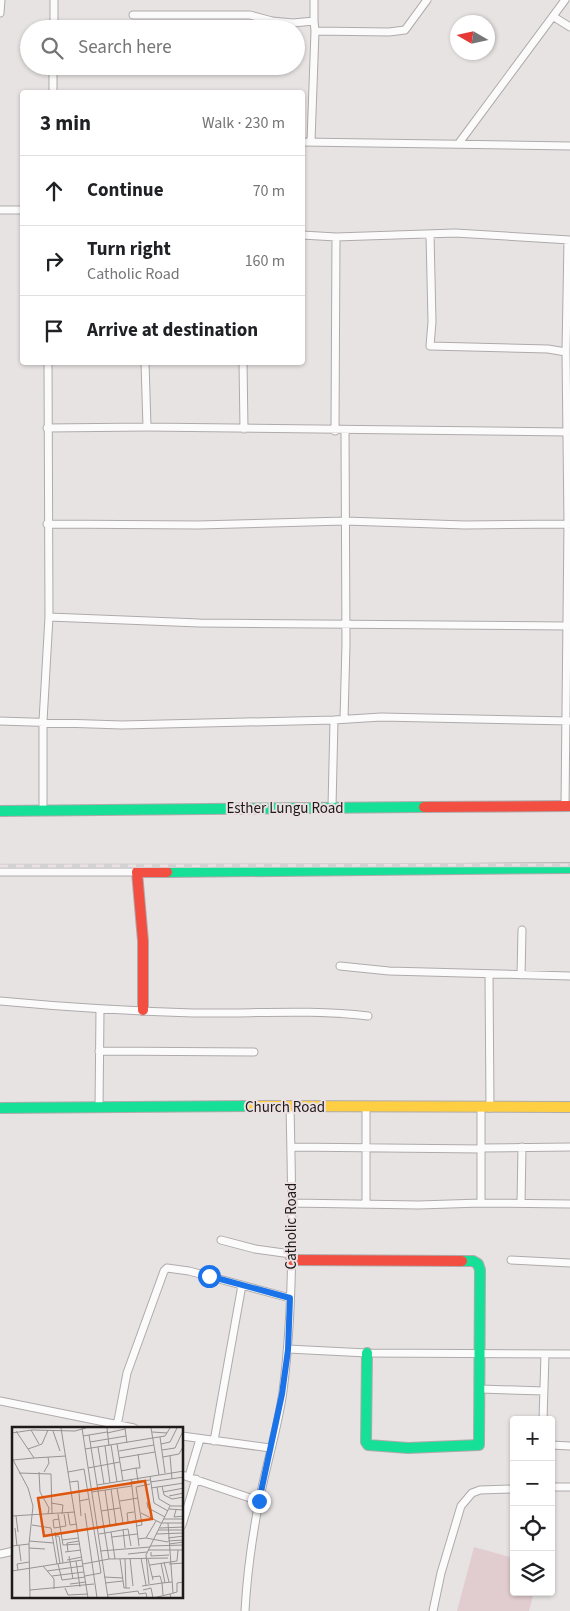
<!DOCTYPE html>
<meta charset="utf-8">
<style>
body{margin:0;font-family:"Source Sans 3",sans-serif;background:#f6f6f6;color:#202124}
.controls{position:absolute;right:15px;bottom:15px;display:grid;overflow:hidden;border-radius:5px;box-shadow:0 1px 4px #0004}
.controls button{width:45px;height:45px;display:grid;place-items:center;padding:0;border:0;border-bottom:1px solid #e0e0e0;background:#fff;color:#202124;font:25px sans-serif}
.compass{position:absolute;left:450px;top:15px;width:45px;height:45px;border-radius:50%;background:#fff;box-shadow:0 1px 4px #0004;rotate:279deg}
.stop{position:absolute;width:15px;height:15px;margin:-11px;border:4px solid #1a73e8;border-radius:50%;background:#fff}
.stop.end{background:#1a73e8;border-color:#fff;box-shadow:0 1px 5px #0008}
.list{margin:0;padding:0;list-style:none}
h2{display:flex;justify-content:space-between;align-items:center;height:65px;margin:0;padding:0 20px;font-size:21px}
h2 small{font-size:16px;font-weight:400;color:#757577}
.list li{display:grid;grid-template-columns:32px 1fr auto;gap:15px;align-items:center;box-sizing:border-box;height:70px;padding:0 20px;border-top:1px solid #e0e0e0}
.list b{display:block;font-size:19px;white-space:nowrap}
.list p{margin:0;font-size:16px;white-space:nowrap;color:#757577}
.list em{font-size:16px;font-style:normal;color:#757577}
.icon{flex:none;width:28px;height:28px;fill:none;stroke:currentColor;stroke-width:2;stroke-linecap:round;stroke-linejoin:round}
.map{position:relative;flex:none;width:570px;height:1611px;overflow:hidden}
.search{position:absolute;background:#fff;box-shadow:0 1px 4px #0004;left:20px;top:20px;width:285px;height:55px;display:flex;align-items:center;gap:12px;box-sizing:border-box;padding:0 18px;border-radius:28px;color:#757577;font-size:19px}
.panel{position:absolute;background:#fff;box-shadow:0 1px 4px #0004;left:20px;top:90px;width:285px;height:275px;border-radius:5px}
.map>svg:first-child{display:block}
.pitch{fill:#e1cccf}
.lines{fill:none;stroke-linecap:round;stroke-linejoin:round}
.street-casing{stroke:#afaaab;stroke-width:9}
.fast-casing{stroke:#afaaab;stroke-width:12}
.slow-casing{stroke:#afaaab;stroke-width:12}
.jam-casing{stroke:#afaaab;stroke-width:12}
.street{stroke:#fcfbfb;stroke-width:7}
.fast{stroke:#16e098;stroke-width:10}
.slow{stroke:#ffcf43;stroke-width:10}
.jam{stroke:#f24e42;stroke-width:10}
.rail-casing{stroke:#d3d1d1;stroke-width:4.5}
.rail{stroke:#ebe0e2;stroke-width:2.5;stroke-dasharray:8;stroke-linecap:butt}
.route{stroke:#1a73e8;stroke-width:6}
.labels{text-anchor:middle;stroke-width:4;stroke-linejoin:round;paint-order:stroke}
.street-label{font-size:15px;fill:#1e1a1b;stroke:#ebe0e2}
.inset-road{fill:none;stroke:#979393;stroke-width:1}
.view{fill:#de560d;fill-opacity:0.15;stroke:#de560d;stroke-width:2.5}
.inset-edge{fill:none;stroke:#1e1a1b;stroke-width:2.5}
</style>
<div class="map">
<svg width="570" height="1611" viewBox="0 0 570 1611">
<rect width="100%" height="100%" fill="#e8e3e3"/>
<path class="pitch" d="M474,1547L514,1558V1592H534L529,1611H457Z"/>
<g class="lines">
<g class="street-casing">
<path id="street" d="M0,13L1,0
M133,15H250L272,21L293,23L314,21
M554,17L570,27
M54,29V0
M315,31L389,32L405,30L427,0
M53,92V66
M311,141L315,31L314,21V0
M302,142L570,146
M459,143L565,0
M0,210H22
M430,234L432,322L430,346L548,349L566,352
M302,235L336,237L455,233L570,240
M145,362L147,427
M243,362L244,429
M47,428L147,427L567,432
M335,431L336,237
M47,524L198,525L345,521L465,525L568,524
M49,617L199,623L567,626
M344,719L346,644L345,430
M0,721L122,725L334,720L381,717L570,721
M565,806L568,524L566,352L568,240
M332,807L334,720
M43,810V721L49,617L48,362
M0,872H137
M340,966L389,971L570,976
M489,974L490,1108
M521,975L522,930
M0,1001C64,1007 129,1011 193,1013C251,1014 310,1009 368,1016
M99,1051L254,1052
M99,1108L100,1010
M291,1147L481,1149
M481,1148L570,1147
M291,1203L419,1205L481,1203V1108
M481,1203L570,1204
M521,1203L522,1147
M366,1204V1107
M221,1240L255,1249L291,1254
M511,1260L570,1263
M288,1349L367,1353L570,1354
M480,1389L544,1391
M0,1401L134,1428
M543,1420L545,1354
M117,1426L127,1373L164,1271L167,1268L189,1271L290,1298
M182,1436L270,1448
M214,1441L242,1285
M551,1445L570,1446
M182,1475L259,1501
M189,1476L200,1439
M551,1487H570
M182,1525L196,1479
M0,1554L14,1551
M245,1611C247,1574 252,1538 259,1502C266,1465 278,1428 283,1391C295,1297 292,1201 290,1106
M433,1611L441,1573L461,1506L472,1493L480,1490L514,1489"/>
</g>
<g class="fast-casing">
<path id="fast" d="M0,811L424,807
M167,872L570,868
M0,1108L251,1106
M367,1353L366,1442L368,1445L408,1448L479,1445L480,1270L478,1264L473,1261H462"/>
</g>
<g class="slow-casing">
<path id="slow" d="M251,1106L570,1107"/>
</g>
<g class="jam-casing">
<path id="jam" d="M424,807L570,806
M143,1010V941L137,872H167
M291,1260L462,1261"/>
</g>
<use href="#street" class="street"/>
<use href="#fast" class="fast"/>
<use href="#slow" class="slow"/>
<use href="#jam" class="jam"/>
<g class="rail-casing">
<path id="rail" d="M0,866L570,865"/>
</g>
<use href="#rail" class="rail"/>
</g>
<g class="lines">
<path class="route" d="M209,1276L290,1298L288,1350L282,1394L259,1501"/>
</g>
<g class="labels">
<g class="street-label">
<text x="285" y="813">Esther Lungu Road</text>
<text x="285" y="1112">Church Road</text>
<text transform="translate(291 1226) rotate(-90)" y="5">Catholic Road</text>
</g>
</g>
<g transform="translate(12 1427)">
<rect width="171" height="171" fill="#e8e3e3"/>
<path class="inset-road" d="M49,1L76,171M70,1L96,171M95,1L97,19M113,1L115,16M139,1L147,48M19,3L27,17M4,4L22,31L54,29M41,4L48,24M140,5L155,6M0,6L20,3L63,4L74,1M95,6L113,2M77,8L97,132M71,9L95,5M148,10L153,46M78,15L114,9M105,17L111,54M149,17L158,15L165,1M99,18L105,55M93,19L98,56M86,20L92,57M0,22V5M16,22L30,17L36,3M73,22L153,9L158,1M150,23L163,21L172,2M107,24L142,18M158,29L160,52M151,30L167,27L172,18M0,31L16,61L21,79L17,117L18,171M107,31L143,25M1,33L22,31M76,41L108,35M124,41H128L126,27M109,44L124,41L126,54M27,45L28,65L37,81L36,87M32,45L37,36L36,30M56,45L72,42L77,72M7,46L39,47L40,87M138,49L142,76L156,84M119,52L127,119M58,55L66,54L69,89M119,55L138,53M138,55L172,50M85,58L172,44M150,59L152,68L160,72L172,70M145,60L147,72L159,79H172M105,61L111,96M139,61L172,56M99,62L104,97M93,63L98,98M80,65L120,59M151,65L172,61M157,69L172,66M67,74L77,72L89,146L73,149M108,74L126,71M135,75L136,81L153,90M39,76L51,78L50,87M157,82L172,83M164,83L162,90L172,89M89,84L108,81M56,86L58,98L65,97M73,86L85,171M129,86L149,96M46,87L51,118L68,117M0,89L63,85M4,89L6,105M47,92L41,93L42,101L54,99L52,87M151,92H172M116,95L115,86L122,85M150,96H172M156,96L161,166M20,98L39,101L45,137M124,99L130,98L124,60L138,57M86,100L123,94M3,101L5,119M148,101L172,100M111,102L113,121M146,103H172M43,105L48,137M99,105L103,132M87,107L116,102L119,119M144,107L172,106M43,109H47L51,136M100,110L125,107M134,111L156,115M156,111L172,109M126,112L134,111L144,94M50,113L66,111M17,114L42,116M156,114L172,113M157,117L172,115M7,118L9,134M0,119L17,117M138,119L172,118M17,121L33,122M136,123H172M88,124L138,120M53,125L69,123M56,125L55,116L67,114M139,125V129L157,128M116,127L135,125M57,129L61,152M118,131L121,159M129,131L134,158M108,132L112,161H118M113,132L114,161M136,132L141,153M55,133L70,130M64,134L68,160M152,135L157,155M149,136L153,156M46,137L50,153L73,150M71,137L97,132L156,131M157,137L172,136M138,138L165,134L166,123M31,139L42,152V162M6,143L5,137L17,135M0,144L70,133M35,144L71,139M40,149L72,145M92,150L111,151M93,156L111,154M58,157L74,155M137,157L134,128L158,79M130,159L150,156L148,149L140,150M53,161L56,168L76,167M18,163L82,157M131,163L139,161L141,171M95,168L126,164L127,167L134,166L135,171M151,168L150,156L160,155M141,171L158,167M159,171L158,167L165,165V156L172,155"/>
<path class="view" d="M133,54L140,92L32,109L26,71Z"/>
<rect width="171" height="171" class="inset-edge"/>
</g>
</svg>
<div class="controls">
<button>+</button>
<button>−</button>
<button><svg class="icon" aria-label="locate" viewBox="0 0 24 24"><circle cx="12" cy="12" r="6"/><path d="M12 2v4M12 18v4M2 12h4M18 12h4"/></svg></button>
<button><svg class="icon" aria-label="layers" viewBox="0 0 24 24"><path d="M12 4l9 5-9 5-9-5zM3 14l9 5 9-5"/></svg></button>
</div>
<svg class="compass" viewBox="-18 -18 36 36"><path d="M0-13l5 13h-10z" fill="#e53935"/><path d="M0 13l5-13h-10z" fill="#757577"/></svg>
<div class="stop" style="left:209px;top:1276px"></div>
<div class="stop end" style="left:259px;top:1501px"></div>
<div class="search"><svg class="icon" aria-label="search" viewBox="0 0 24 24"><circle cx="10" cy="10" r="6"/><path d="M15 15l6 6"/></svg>Search here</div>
<section class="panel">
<h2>3 min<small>Walk · 230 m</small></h2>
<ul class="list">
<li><svg class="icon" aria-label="ahead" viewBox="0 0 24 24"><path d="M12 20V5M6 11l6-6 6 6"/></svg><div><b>Continue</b></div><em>70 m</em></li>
<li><svg class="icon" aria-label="right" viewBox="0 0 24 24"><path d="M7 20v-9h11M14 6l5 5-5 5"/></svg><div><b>Turn right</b><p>Catholic Road</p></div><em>160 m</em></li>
<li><svg class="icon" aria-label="arrive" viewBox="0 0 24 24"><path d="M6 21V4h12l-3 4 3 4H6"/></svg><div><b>Arrive at destination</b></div></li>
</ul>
</section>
</div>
